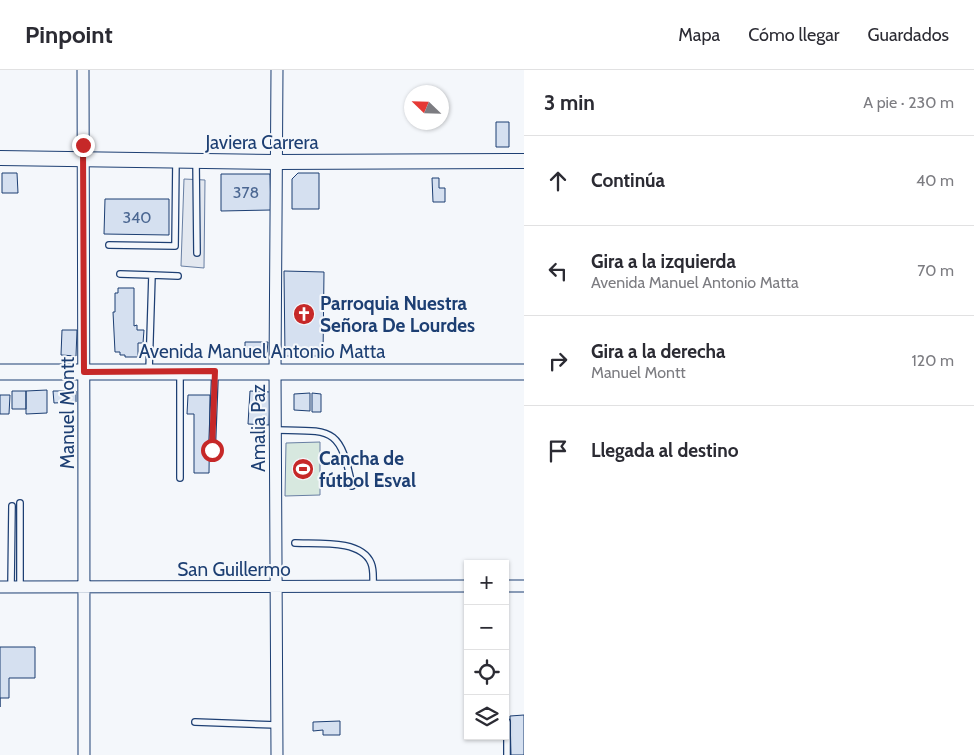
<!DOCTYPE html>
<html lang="es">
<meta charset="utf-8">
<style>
body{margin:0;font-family:Cabin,sans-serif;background:#f2f2f3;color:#2b2b33}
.controls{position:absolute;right:15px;bottom:15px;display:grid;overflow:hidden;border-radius:0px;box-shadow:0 1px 4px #0004}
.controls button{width:45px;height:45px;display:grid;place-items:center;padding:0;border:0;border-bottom:1px solid #e1e1e2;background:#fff;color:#2b2b33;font:25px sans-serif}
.compass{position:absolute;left:404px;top:15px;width:45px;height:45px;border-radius:50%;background:#fff;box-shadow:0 1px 4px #0004;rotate:293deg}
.stop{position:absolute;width:15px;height:15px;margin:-11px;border:4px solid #c62828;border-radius:50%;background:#fff}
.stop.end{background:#c62828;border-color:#fff;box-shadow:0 1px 5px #0008}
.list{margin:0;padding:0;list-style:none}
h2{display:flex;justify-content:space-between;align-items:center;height:65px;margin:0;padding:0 20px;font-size:21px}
h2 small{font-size:16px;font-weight:400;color:#7c7c81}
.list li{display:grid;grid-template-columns:32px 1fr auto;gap:15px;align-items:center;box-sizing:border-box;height:90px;padding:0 20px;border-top:1px solid #e1e1e2}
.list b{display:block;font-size:19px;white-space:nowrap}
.list p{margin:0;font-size:16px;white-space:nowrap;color:#7c7c81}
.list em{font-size:16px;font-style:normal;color:#7c7c81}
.icon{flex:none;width:28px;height:28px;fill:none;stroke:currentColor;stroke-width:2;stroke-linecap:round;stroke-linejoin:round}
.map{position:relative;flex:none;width:524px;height:685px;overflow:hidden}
header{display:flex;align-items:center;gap:30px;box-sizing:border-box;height:70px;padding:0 25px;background:#fff;border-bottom:1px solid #e1e1e2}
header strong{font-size:24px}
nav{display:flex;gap:28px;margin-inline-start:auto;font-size:18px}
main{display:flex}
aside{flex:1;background:#fff}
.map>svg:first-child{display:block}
.green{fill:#d7e8df;stroke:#687fa3}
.parking{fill:#e3e8f0;stroke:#687fa3}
.building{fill:#d5e0f0;stroke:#1d3f73}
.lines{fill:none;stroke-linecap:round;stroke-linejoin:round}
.service-casing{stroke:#1d3f73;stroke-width:8}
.minor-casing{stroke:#1d3f73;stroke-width:13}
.tertiary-casing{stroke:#1d3f73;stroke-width:16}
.secondary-casing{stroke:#1d3f73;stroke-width:17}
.service{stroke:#f4f7fb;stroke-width:5.5}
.minor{stroke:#f4f7fb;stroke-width:11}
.tertiary{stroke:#f4f7fb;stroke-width:14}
.secondary{stroke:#f4f7fb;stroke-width:15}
.route{stroke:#c62828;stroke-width:6}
.labels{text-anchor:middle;stroke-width:4;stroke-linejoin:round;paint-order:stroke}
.number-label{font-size:16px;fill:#4b6792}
.street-label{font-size:19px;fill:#1d3f73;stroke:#f4f7fb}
.poi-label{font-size:19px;font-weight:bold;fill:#1d3f73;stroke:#f4f7fb;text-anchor:start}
</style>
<header>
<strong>Pinpoint</strong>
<nav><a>Mapa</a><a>Cómo llegar</a><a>Guardados</a></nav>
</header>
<main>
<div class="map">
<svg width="524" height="685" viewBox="0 0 524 685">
<rect width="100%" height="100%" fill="#f4f7fb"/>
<path class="green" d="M320,372V425L285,426L286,373Z"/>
<path class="parking" d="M184,109L205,110L204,198L181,196Z"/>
<path class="building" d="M496,52H509V77H496Z
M2,103H17L18,123H2Z
M298,103H319V139H292V109Z
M221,104H270L271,140L221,141Z
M432,108H439V118H445V132H433Z
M105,129H169V165L104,164Z
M284,201L324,202L323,286H285Z
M118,218H134V256L137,255V260H144L143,273H138V287H125V285H120V282H115L113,242H115V223H118Z
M62,260H77L76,286L61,285Z
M245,272H268L267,282L264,287H245Z
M47,320V343L26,344V321Z
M12,321H26V339H12Z
M53,321H76V332L54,333Z
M250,321L270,322L269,355L248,354Z
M310,323V341L294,340V324Z
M312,323L321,324V342H312Z
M0,325H10L9,344H0Z
M188,325H210L209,403H194V344H187Z
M0,577H35V608H9V628H0V637Z
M524,645V685H511L510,646Z
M340,651V665H323V660L313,661V652Z"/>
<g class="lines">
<g class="service-casing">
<path id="service" d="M196,91L197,183
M109,175L175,176L176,90
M120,204L152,205L149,301
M152,205L178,206
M180,304V408
M276,360C332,361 340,356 352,416
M212,380L215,303
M20,433V517
M295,473C317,474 361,469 371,493C374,500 373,508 373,516
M11,517L12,436
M195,652L277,655
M507,685V652"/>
</g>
<g class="minor-casing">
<path id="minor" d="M83,0C83,228 85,457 84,685
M505,516H524
M0,517L468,516
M277,685L275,301L277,0"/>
</g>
<g class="tertiary-casing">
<path id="tertiary" d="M0,88L276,92L524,91"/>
</g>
<g class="secondary-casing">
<path id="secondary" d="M0,302H524"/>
</g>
<use href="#service" class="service"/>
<use href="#minor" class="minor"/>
<use href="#tertiary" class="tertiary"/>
<use href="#secondary" class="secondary"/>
</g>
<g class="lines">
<path class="route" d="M83,75L84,302L215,301L212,380"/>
</g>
<defs>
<g id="church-disc" transform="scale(1.125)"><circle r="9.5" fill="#c62828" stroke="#f4f7fb"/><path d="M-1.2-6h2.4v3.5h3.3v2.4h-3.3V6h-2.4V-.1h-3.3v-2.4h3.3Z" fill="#fff"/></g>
<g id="stadium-disc" transform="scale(1.125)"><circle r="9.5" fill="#c62828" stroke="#f4f7fb"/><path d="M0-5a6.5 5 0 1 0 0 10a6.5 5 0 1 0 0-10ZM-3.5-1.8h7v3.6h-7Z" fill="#fff"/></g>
</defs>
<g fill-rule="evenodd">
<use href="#church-disc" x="304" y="244"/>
<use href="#stadium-disc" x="303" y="399"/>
</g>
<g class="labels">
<g class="number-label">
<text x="246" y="128">378</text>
<text x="137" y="153">340</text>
</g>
<g class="street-label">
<text x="262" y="79">Javiera Carrera</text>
<text x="262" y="288">Avenida Manuel Antonio Matta</text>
<text transform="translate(67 343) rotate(-90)" y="7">Manuel Montt</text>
<text transform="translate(258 358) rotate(-90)" y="7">Amalia Paz</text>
<text x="234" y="506">San Guillermo</text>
</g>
<g class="poi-label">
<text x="320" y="240">Parroquia Nuestra<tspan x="320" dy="22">Señora De Lourdes</tspan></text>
<text x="319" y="395">Cancha de<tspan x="319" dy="22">fútbol Esval</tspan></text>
</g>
</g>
</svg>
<div class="controls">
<button>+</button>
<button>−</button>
<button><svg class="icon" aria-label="locate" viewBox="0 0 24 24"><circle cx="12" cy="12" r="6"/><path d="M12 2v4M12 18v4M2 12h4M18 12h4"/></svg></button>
<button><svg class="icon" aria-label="layers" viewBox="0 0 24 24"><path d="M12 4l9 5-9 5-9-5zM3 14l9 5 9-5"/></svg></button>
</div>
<svg class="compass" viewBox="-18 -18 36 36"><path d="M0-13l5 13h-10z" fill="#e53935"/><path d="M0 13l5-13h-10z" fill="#7c7c81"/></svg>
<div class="stop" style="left:212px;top:380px"></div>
<div class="stop end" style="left:83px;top:75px"></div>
</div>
<aside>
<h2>3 min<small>A pie · 230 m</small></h2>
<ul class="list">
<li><svg class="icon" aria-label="ahead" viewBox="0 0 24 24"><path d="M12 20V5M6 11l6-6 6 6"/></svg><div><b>Continúa</b></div><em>40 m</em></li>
<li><svg class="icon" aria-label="left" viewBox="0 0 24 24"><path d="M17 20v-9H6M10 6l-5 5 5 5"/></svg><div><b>Gira a la izquierda</b><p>Avenida Manuel Antonio Matta</p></div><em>70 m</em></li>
<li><svg class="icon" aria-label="right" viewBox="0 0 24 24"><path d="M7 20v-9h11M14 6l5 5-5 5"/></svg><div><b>Gira a la derecha</b><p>Manuel Montt</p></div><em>120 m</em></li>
<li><svg class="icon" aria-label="arrive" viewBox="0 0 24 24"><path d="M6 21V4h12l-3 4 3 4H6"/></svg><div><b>Llegada al destino</b></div></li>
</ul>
</aside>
</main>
